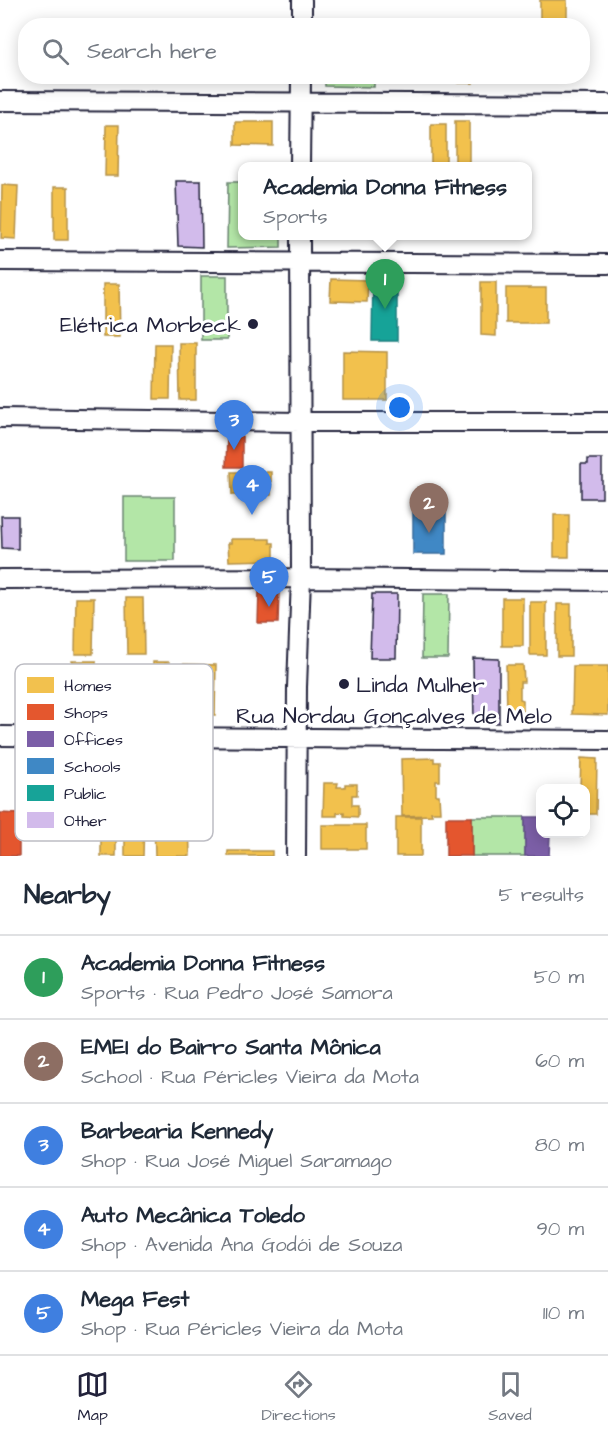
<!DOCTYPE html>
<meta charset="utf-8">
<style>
body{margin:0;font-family:"Architects Daughter",sans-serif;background:#f2f2f3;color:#1f2937}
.controls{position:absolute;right:18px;bottom:18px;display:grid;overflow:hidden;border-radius:12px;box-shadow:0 3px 15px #0003}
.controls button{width:54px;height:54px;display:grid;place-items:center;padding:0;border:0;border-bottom:2px solid #e0e1e3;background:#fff;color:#1f2937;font:30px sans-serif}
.you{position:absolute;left:400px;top:408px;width:21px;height:21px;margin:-15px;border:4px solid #fff;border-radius:50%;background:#1a73e8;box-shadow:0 0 0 9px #1a73e833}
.badge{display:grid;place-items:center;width:39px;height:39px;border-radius:50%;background:#22223b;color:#fff;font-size:20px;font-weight:700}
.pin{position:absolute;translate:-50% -50px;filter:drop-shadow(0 2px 3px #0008)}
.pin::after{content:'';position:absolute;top:32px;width:21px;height:18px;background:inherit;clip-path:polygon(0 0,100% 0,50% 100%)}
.popup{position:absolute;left:238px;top:162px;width:294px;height:78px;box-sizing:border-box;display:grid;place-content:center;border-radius:12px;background:#fff;filter:drop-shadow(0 2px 4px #0005);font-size:20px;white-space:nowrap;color:#747a83}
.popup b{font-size:22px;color:#1f2937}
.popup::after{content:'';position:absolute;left:50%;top:100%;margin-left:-12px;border:12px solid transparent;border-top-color:#fff}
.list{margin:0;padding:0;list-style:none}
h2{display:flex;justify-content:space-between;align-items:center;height:78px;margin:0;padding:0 24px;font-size:26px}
h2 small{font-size:20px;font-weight:400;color:#747a83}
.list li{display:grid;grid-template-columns:39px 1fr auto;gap:18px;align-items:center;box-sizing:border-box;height:84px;padding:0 24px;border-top:2px solid #e0e1e3}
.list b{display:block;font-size:22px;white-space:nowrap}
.list p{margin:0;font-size:20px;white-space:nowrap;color:#747a83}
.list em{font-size:20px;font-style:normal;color:#747a83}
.icon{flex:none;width:33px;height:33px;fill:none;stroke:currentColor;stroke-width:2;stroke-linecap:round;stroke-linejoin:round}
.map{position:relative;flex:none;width:608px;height:856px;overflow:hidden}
.search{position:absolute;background:#fff;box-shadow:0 3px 15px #0003;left:18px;right:18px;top:18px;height:66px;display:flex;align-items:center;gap:15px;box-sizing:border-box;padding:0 21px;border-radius:24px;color:#747a83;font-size:22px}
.sheet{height:498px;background:#fff}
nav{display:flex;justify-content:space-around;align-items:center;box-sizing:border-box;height:84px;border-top:2px solid #e0e1e3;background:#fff;font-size:16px;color:#747a83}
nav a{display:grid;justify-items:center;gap:3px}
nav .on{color:#22223b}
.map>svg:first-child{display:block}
.green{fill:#b3e6a7;stroke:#6a8471;stroke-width:1.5}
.homes{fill:#f2c14e;stroke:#b49148;stroke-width:1.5}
.shops{fill:#e4572e;stroke:#aa4732;stroke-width:1.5}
.offices{fill:#7b5ea7;stroke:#604c87;stroke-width:1.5}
.schools{fill:#3f88c5;stroke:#36699c;stroke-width:1.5}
.public{fill:#17a398;stroke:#1a7c7c;stroke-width:1.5}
.building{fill:#d2bbeb;stroke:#22223b;stroke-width:1.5}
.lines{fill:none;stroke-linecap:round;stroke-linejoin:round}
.minor-casing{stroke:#22223b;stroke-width:22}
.minor{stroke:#fff;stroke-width:18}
.poi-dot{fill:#22223b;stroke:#fff;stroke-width:2}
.labels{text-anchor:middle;stroke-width:6;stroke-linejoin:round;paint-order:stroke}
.poi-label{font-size:22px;fill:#22223b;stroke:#fff;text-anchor:end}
.street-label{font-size:22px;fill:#22223b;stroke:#fff}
.key{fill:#fff;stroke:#bdbdc4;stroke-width:1.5}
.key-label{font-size:16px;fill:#22223b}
</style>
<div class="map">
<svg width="608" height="856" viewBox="0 0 608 856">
<rect width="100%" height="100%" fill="#fff"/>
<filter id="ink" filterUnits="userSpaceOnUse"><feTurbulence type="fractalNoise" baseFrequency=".0167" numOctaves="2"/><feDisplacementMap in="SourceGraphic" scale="12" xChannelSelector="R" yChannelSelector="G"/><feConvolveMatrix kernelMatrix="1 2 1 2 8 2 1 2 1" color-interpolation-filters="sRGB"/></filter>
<g filter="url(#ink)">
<path class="green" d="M325,77H374V87L325,86Z
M228,182H242L243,236H281V247L227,248Z
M201,276H227V340H201Z
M124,497H175V561H124Z
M423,594H449L448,658H422Z
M472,817H525V856H472Z"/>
<path class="homes" d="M540,0H567V19H540Z
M458,76H473V83H458Z
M455,121H469V166H455Z
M235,122H273V146L235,145Z
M431,124H446V166H431Z
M106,125H119L118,176H105Z
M2,185L18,186L16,239L1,238Z
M54,187H68V240H54Z
M331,279L368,280L367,302L330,301Z
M481,282H496V336L481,335Z
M103,284H119L120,337H103Z
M506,288H546V323H506Z
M179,343H196V400H180Z
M155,344H171L170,399H154Z
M343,351L387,352V400H343Z
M231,472H271V495H232Z
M554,515H569V557H554Z
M231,539H270V543H274V560L229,561L228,543H231Z
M76,598H94L93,654H75Z
M126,598H143L144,654H127Z
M502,598H523V646H502Z
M530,602H546V655H530Z
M557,604H571V656H557Z
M72,661H96L97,716H73Z
M153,662H169V716H153Z
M182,664L216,665L215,715H208V719H188V716H181Z
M506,665H523L524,682H520V699L523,700V715H507Z
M573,666H608V715L572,714Z
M434,758V762H440V781H436V795H439L440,812H431L432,815L402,816L401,759Z
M581,758L597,759L596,814H586V788H580Z
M324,783H338L337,787H345V784H357V795H352V805H358V817L344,816V812L337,813V816H323Z
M396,817H421V856H396Z
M189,818L190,856H155L154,819Z
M101,819H116V856H101Z
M125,819H144L143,856H125Z
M322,825H366V849H322Z
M228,851H272V856H228Z"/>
<path class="shops" d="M227,434H242V467H226Z
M259,591H279L278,623H258Z
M0,813L19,814V856H0Z
M446,817H472V856H446Z"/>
<path class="offices" d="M525,817H540V834H550L549,856H525Z"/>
<path class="schools" d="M413,511H446V554H413Z"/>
<path class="public" d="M373,277H397V341H372Z"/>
<path class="building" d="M176,181H201L202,247L178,246Z
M588,459H602V498H581V464H588Z
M1,516H18V549L2,548Z
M372,594H397L396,658H370Z
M473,658L499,659V723H474Z"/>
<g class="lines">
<g class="minor-casing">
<path id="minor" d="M302,26V0
M0,101L608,104
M300,166L301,76
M0,261L608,264
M0,418L300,422H608
M0,579L301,578L608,581
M0,736L608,740
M296,856L297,687L301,578L300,236"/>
</g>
<use href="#minor" class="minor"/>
</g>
</g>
<g class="poi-dot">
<circle cx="253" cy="324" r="6"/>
<circle cx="344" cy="684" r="6"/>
</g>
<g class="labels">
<g class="poi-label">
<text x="241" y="332">Elétrica Morbeck</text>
<text x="356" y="692" text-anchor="start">Linda Mulher</text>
</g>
<g class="street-label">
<text x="394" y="723">Rua Nordau Gonçalves de Melo</text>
</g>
</g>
<rect x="15" y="664" width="198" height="177" rx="9" class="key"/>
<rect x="27" y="677" width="27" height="16" fill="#f2c14e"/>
<rect x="27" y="704" width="27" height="16" fill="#e4572e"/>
<rect x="27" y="731" width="27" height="16" fill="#7b5ea7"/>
<rect x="27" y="758" width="27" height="16" fill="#3f88c5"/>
<rect x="27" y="785" width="27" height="16" fill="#17a398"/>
<rect x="27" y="812" width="27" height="16" fill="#d2bbeb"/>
<g class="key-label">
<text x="64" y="691">Homes</text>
<text x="64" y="718">Shops</text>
<text x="64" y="745">Offices</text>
<text x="64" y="772">Schools</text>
<text x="64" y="799">Public</text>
<text x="64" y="826">Other</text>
</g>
</svg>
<div class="controls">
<button><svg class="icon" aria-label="locate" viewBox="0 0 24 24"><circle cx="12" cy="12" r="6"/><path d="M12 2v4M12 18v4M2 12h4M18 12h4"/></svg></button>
</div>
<div class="you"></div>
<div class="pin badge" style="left:385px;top:309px;background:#2e9e5b">1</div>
<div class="popup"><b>Academia Donna Fitness</b>Sports</div>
<div class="pin badge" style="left:429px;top:533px;background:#8d6e63">2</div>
<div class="pin badge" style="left:234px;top:450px;background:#3f7fe0">3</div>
<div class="pin badge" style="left:252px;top:515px;background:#3f7fe0">4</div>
<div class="pin badge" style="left:269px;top:607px;background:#3f7fe0">5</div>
<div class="search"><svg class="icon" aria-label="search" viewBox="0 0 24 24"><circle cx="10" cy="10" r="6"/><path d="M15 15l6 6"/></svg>Search here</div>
</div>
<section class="sheet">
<h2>Nearby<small>5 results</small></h2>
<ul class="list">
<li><span class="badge" style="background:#2e9e5b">1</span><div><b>Academia Donna Fitness</b><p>Sports · Rua Pedro José Samora</p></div><em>50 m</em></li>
<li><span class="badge" style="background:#8d6e63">2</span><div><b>EMEI do Bairro Santa Mônica</b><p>School · Rua Péricles Vieira da Mota</p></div><em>60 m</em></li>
<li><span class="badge" style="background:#3f7fe0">3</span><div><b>Barbearia Kennedy</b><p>Shop · Rua José Miguel Saramago</p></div><em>80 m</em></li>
<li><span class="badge" style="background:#3f7fe0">4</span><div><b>Auto Mecânica Toledo</b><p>Shop · Avenida Ana Godói de Souza</p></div><em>90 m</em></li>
<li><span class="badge" style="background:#3f7fe0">5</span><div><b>Mega Fest</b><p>Shop · Rua Péricles Vieira da Mota</p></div><em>110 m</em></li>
</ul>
</section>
<nav>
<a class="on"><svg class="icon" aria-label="map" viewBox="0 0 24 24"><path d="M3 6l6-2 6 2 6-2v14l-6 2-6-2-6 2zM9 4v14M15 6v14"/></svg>Map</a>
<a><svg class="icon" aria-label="directions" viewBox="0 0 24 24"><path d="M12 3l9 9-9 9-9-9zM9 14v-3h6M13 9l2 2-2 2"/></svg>Directions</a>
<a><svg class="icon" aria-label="saved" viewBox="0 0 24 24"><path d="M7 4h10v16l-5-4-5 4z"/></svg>Saved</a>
</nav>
